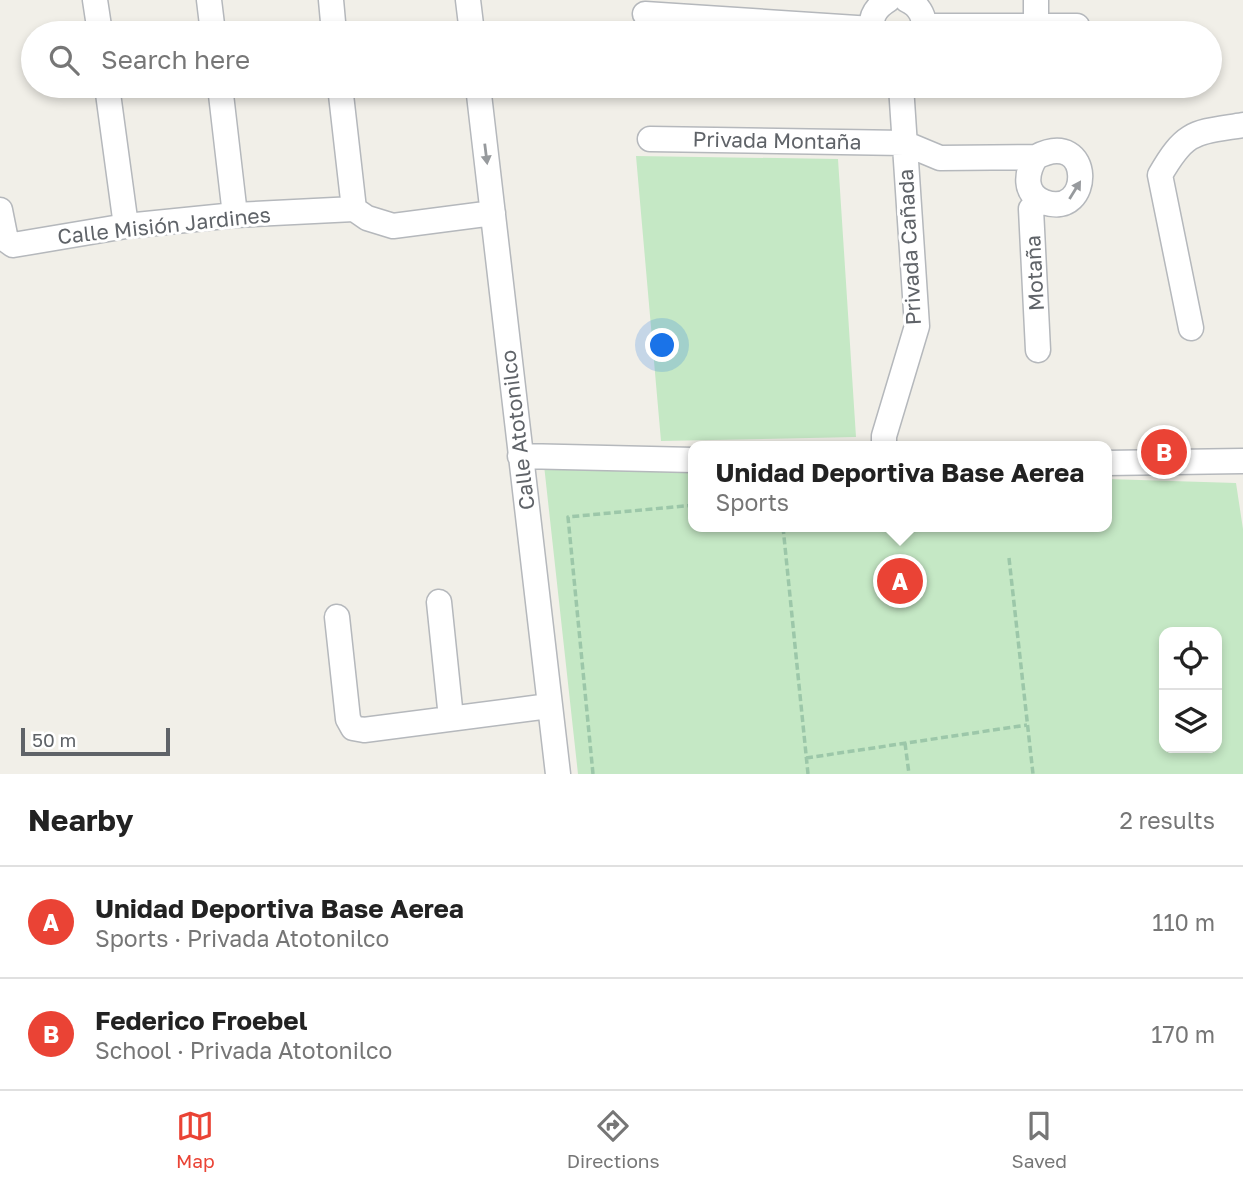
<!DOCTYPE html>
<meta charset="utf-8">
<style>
body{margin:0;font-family:"Golos Text",sans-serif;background:#f2f2f2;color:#222}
.controls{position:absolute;right:21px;bottom:21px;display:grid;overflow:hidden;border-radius:14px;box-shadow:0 4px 10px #0003}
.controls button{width:63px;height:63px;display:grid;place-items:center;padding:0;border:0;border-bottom:2px solid #e0e0e0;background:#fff;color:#222;font:35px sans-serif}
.scale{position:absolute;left:21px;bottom:18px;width:149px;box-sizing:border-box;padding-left:7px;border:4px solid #5f6368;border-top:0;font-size:19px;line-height:24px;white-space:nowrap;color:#5f6368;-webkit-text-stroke:5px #fff;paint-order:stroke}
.you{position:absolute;left:663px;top:346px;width:24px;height:24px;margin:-18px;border:5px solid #fff;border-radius:50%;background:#1a73e8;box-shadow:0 0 0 10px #1a73e833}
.badge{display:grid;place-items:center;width:46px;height:46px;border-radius:50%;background:#ea4335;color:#fff;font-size:23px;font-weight:700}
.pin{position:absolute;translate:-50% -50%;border:4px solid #fff;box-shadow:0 2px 7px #0006}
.popup{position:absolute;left:688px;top:441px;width:424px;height:91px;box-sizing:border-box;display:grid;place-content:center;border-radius:14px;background:#fff;filter:drop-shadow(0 2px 5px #0005);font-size:23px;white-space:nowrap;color:#767676}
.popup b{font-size:26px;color:#222}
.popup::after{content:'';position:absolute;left:50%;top:100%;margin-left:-14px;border:14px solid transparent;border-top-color:#fff}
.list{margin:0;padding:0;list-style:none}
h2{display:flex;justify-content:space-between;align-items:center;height:91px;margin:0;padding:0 28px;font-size:30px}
h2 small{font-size:23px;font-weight:400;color:#767676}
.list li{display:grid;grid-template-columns:46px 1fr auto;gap:21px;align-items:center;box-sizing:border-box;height:112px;padding:0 28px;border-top:2px solid #e0e0e0}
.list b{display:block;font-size:26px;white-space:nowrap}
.list p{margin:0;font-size:23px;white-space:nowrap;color:#767676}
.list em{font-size:23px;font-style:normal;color:#767676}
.icon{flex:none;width:38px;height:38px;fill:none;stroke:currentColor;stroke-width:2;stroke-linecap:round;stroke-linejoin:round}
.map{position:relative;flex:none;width:1243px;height:774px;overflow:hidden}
.search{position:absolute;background:#fff;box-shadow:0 4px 10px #0003;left:21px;right:21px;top:21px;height:77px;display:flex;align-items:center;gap:18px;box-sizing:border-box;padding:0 24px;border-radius:38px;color:#767676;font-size:26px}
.sheet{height:315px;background:#fff}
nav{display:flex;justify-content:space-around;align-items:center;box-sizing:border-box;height:98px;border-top:2px solid #e0e0e0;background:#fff;font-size:19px;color:#767676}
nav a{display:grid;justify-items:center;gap:4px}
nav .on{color:#ea4335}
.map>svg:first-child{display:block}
.green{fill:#c5e8c5;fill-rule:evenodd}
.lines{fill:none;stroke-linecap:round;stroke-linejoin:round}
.minor-casing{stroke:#b5b8bc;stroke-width:27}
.path{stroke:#9cc7a9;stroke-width:3.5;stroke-dasharray:7 3.5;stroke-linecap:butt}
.minor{stroke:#fff;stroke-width:24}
.oneway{fill:#979a9d}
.labels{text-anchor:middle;stroke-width:6;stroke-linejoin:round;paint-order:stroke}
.street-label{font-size:21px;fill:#5f6368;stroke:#fff}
</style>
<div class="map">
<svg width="1243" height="774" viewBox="0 0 1243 774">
<rect width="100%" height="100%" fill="#f1efe8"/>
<path class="green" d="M636,156L838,159L856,437L661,441Z
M544,465L693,469L694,527H1106L1107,479L1236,483L1243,529V774H578ZM1164,632H1217V748H1164Z"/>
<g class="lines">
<g class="minor-casing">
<path id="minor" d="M95,0L100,33
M209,0L213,33
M331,0L334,33
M468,0L472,33
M907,0C920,6 927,19 922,33
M1036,0V26
M645,14L872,29
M924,26H1077
M873,33C869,18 875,8 888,0
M107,86L126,226
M220,86L235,215
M340,86L354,209
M478,86L558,774
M650,139L904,143L940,158L1036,157C1094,127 1093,220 1044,202C1023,194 1026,172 1036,157
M0,210L6,240L13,245L126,226L235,215L354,209L367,218L393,226L493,213
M1191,328L1160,175C1186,130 1194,133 1243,125
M1038,350L1031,209L1042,201
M884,446V436L917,326L901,86
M520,456L694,460
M1106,463L1243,461
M439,602L451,718
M337,617L348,719L353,728L364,730L549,706"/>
</g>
<path class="path" d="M783,527L808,774
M1009,558L1033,774
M905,743L909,774
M806,758L1027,725
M593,774L568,517L694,505"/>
<use href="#minor" class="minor"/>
</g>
<defs><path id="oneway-solid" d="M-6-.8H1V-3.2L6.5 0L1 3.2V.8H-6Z" transform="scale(1.75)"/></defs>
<g class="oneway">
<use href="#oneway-solid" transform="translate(486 154) rotate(83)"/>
<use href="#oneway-solid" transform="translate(1075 190) rotate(-58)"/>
</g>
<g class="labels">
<g class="street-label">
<text transform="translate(777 141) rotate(1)" y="7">Privada Montaña</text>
<text transform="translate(164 226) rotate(-6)" y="7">Calle Misión Jardines</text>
<text transform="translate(910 247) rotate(-93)" y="7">Privada Cañada</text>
<text transform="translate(1035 273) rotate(-93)" y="7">Motaña</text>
<text transform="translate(518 430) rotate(-97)" y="7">Calle Atotonilco</text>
</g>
</g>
</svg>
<div class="controls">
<button><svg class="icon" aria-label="locate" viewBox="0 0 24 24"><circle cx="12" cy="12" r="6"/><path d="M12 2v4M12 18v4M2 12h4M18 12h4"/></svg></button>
<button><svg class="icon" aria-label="layers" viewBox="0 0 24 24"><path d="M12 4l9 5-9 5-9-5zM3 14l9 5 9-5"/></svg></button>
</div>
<div class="scale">50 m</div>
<div class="you"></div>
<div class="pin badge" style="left:900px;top:581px">A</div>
<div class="popup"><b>Unidad Deportiva Base Aerea</b>Sports</div>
<div class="pin badge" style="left:1164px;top:452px">B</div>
<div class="search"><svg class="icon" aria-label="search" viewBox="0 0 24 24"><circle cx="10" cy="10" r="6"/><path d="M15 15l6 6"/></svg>Search here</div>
</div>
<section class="sheet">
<h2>Nearby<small>2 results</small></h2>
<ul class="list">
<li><span class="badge">A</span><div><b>Unidad Deportiva Base Aerea</b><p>Sports · Privada Atotonilco</p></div><em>110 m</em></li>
<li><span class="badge">B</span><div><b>Federico Froebel</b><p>School · Privada Atotonilco</p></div><em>170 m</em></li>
</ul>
</section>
<nav>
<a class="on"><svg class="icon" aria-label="map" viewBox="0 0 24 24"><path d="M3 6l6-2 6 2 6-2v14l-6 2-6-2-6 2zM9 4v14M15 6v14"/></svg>Map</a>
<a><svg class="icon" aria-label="directions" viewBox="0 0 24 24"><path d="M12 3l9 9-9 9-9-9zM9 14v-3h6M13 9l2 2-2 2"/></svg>Directions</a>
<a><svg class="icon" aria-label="saved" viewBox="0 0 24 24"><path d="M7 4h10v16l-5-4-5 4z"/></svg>Saved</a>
</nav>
